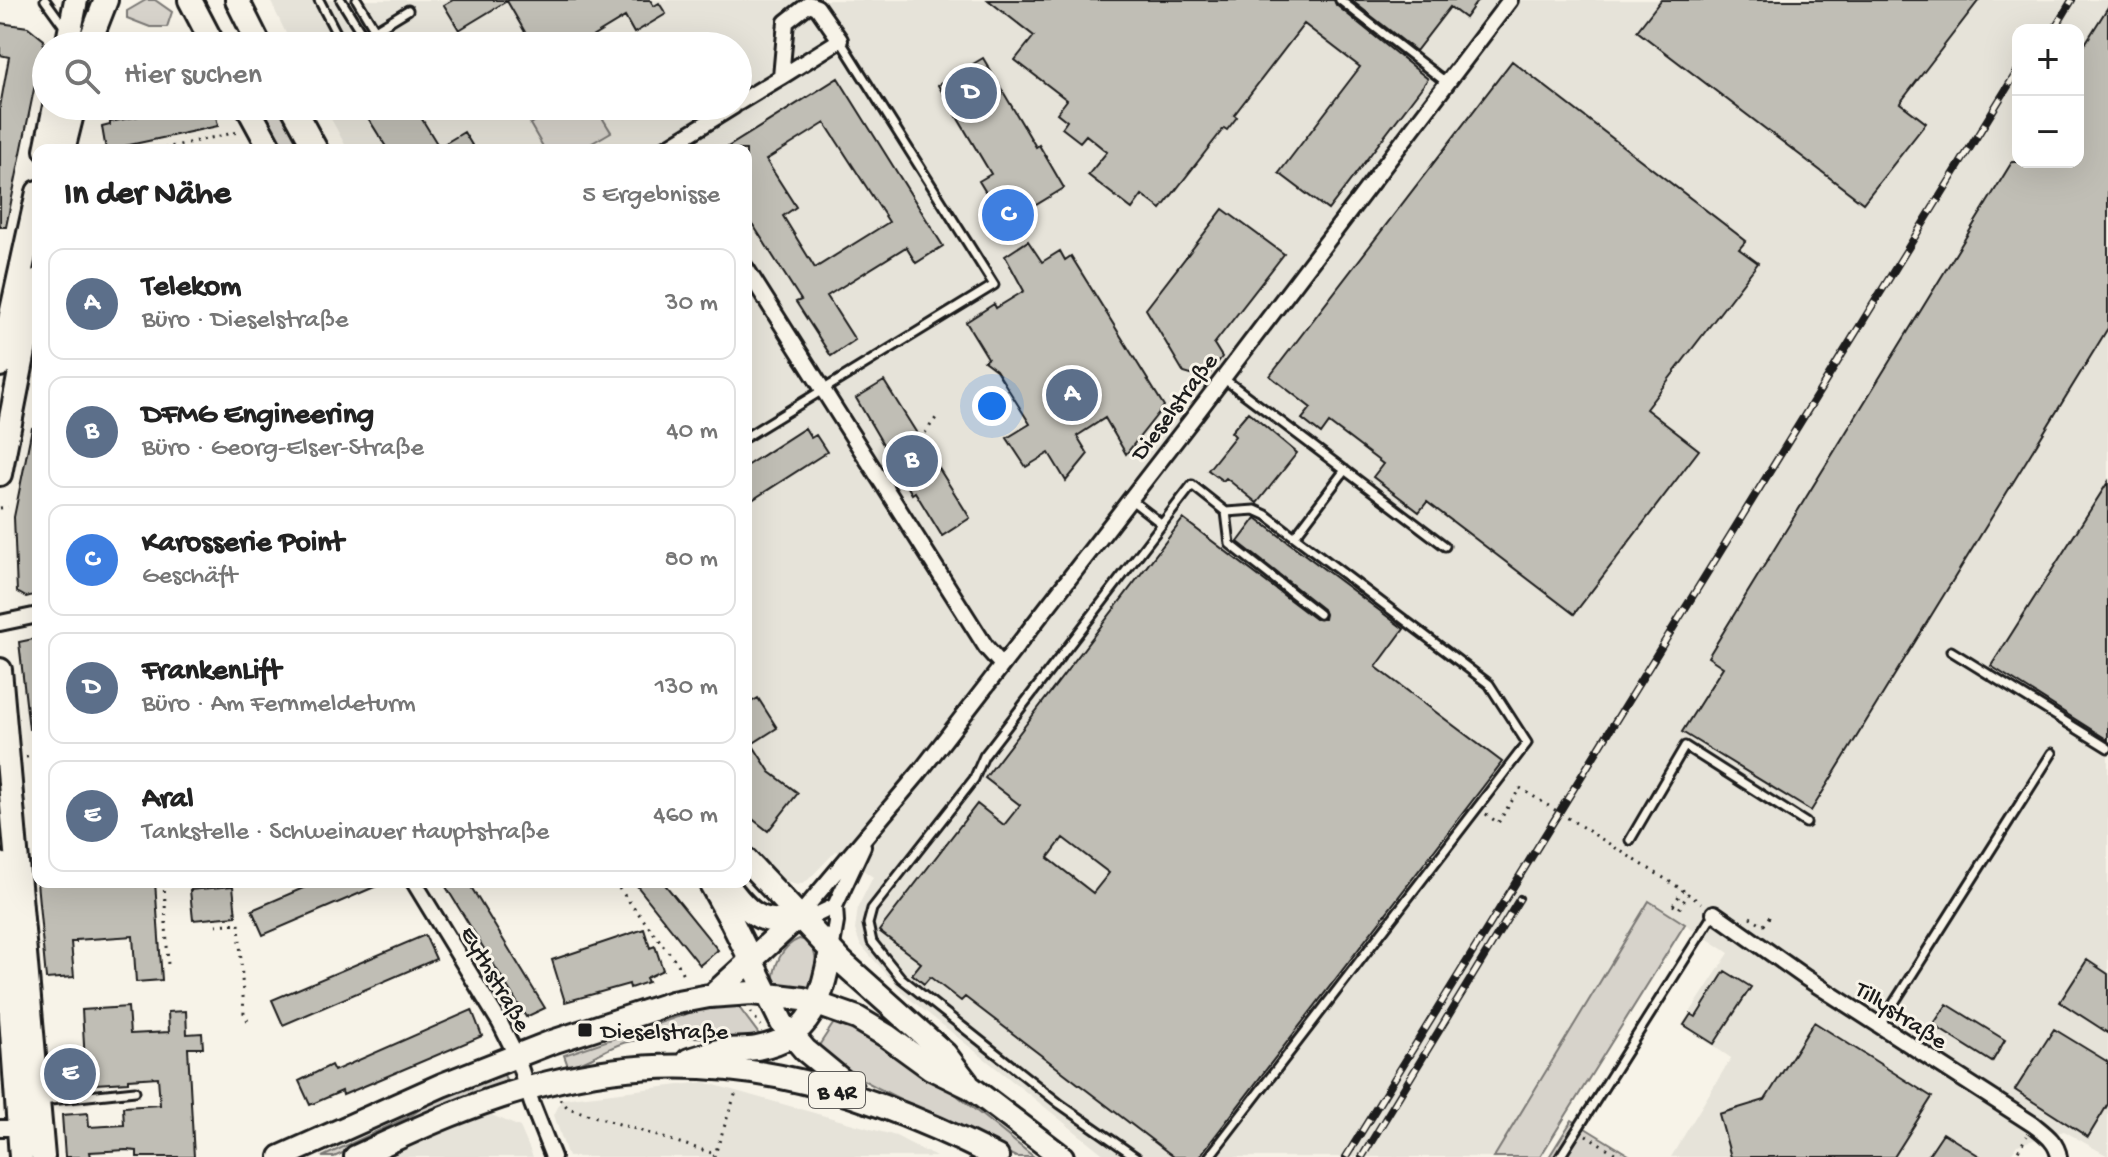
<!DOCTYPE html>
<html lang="de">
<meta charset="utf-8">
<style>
body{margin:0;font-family:"Gochi Hand",sans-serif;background:#f2f2f2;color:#222}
.controls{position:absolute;right:24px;top:24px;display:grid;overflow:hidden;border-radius:16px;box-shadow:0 8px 32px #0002}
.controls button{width:72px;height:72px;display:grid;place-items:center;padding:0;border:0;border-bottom:2px solid #e0e0e0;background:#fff;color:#222;font:40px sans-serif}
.you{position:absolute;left:992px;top:406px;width:28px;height:28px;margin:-20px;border:6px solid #fff;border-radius:50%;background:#1a73e8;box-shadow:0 0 0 12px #1a73e833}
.badge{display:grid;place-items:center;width:52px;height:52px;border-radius:50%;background:#1a73e8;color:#fff;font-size:26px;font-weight:700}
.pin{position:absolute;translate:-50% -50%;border:4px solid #fff;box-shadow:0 2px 8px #0006}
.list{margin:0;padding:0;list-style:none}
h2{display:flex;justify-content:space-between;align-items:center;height:104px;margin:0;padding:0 32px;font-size:34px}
h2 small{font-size:26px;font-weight:400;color:#767676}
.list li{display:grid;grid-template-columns:52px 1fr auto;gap:24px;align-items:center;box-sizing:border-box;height:112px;margin:0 16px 16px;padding:0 16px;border:2px solid #e0e0e0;border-radius:16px}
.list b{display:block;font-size:30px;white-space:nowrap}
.list p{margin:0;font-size:26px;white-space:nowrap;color:#767676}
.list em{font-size:26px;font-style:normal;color:#767676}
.icon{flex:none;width:44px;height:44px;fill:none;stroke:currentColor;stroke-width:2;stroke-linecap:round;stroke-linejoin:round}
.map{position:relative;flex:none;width:2108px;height:1157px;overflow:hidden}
.search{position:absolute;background:#fff;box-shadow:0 8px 32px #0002;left:32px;top:32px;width:720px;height:88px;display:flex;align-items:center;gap:20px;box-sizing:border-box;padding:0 28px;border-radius:44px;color:#767676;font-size:30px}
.panel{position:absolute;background:#fff;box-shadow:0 8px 32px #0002;left:32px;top:144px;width:720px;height:744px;border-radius:16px}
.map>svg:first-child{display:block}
.built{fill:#e6e3d9;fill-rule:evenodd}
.green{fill:#d7d3cb;stroke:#7a7874;stroke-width:2}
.building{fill:#c0beb5;stroke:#1c1c1c;stroke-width:2;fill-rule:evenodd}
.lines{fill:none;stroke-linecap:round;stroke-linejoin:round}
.lane-casing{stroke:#1c1c1c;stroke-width:13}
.street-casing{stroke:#1c1c1c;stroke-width:20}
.primary-casing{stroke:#1c1c1c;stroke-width:28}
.path{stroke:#1c1c1c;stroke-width:3;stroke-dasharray:2 6;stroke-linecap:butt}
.lane{stroke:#f7f3e8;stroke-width:7}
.street{stroke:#f7f3e8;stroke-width:14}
.primary{stroke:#f7f3e8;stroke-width:22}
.rail-casing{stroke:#1c1c1c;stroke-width:8}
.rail{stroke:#f7f3e8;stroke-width:5;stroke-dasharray:15;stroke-linecap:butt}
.path-bridge{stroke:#1c1c1c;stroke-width:3;stroke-dasharray:2 6;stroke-linecap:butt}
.poi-dot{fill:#1c1c1c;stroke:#f7f3e8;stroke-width:3}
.labels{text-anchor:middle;stroke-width:6;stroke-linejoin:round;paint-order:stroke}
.shield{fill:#f7f3e8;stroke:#5e5c59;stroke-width:2}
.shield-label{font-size:22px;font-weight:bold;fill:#1c1c1c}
.street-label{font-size:24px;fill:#1c1c1c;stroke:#f7f3e8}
.poi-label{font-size:24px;fill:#1c1c1c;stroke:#f7f3e8;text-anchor:start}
</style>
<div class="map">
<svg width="2108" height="1157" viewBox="0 0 2108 1157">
<rect width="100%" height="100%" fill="#f7f3e8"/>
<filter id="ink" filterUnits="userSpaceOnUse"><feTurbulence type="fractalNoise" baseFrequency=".0125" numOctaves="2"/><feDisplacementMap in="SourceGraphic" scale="16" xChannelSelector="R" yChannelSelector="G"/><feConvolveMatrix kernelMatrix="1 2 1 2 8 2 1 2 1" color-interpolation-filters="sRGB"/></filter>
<g filter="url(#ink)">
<path class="built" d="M270,0H2108V1156L2064,1131L2017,1145L2009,1157H1671L1731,1058L1682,1025L1729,953L1650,901L1494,1157H1107L905,995L860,944L855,930L858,907L873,877L836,851L808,880L798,885L785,882L776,877L764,865L746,838V150H348L324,106H738V46H292ZM2018,30H2078V162H2018Z
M704,1082L896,1136L936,1157H568L554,1115L562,1099Z
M482,1111L520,1127L533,1157H377Z"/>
<path class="green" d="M146,0H155L172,12L167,27H150L127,18V11Z
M258,106H282L306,150H286Z
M560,106H595L611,132L580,150H545L530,124Z
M1649,901L1685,924L1540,1157H1494Z
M799,939L808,941C820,957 816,970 811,989L773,984C774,966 781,946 799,939Z
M735,1002L761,1037C717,1040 674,1033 631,1041C608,1045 591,1062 568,1066L564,1055L701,1009Z
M837,1018L896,1052L949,1089L1034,1157H1016L878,1088L852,1074L818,1047Z
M503,1073L506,1079L500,1085L437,1110L334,1157H322L412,1115L440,1095Z
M1572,1120L1632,1157H1549Z"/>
<path class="building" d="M453,0H650L654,6L659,3L666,14L634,33L625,17L577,46H533L507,1L459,30L444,5Z
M988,0H1334L1336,5L1428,79L1328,210L1279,173L1360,67L1304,24L1234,115L1237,117L1227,130L1224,128L1161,209L1142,195L1132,209L1088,175L1107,152L1086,135L1080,142L1062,128L1067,121L1057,113L1067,100L1015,60L1034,36Z
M1351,0H1478L1465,18L1450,7L1416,51Z
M1661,0H1979L1900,103L1926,123L1863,203L1637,31Z
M2108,7V328L1811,811L1682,732L1723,667L1708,657L2012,162H2078V55Z
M0,23L28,27L44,40L6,227H0V107L9,57L0,55Z
M983,58L1036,147L1039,145L1064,188L1005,224L979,181L991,174L938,85Z
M1512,61L1746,241L1739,249L1758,263L1646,409L1699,450L1574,614L1427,502L1419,512L1373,477L1383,464L1329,423L1321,434L1302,419L1311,408L1270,376Z
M838,78L943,246L916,263L906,247L827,296L855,340L831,356L796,302L801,300L746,214V150H723ZM825,123L889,222L815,268L783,216L796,207L766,160Z
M188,106H214L218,126L106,150L102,127L110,125V122Z
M376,106H414L439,147L464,132L475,150H388L365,113Z
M1223,209L1284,254L1214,344L1222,357L1205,379L1184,373L1146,309Z
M1028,241L1042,262L1060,251L1065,260L1071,256L1164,406L1126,454L1105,418L1077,436L1088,454L1066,481L1049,453L1026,467L1007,438L1030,424L996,370L984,361L988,358L966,322L994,304L996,308L1024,291L1005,256Z
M884,381L970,518L942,536L915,492L912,494L856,398Z
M1248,412L1297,453L1257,503L1226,478L1223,481L1208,470L1235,436L1231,432Z
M32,428L38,429V594L26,597L17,592L14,517Z
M805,428L811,438L816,435L827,452L746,504V466Z
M2108,482V740L1991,666Z
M1256,518L1404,629L1376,667L1502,762L1199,1157H1174L965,997L961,1001L930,977L924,984L912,974L921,963L879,931L977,804L1004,825L1020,805L985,778L1183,519L1315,619H1324L1325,614L1323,609L1238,542ZM1063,838L1109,873L1093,893L1048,858Z
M38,638V729H29L19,642Z
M758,698L777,728L752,744L770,772L798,793L768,831L746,814V705Z
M37,882H155L162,980L136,982L133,936L76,940V942H71L74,977L46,979Z
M317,882H386L263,935L252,910Z
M443,882H468L545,1008L526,1017Z
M634,882H663L718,950L700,965Z
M233,886L236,916L193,920L190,890Z
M644,929L650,948L655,946L663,970L646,978L648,982L630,988L629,984L565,1002L552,960Z
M425,935L436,959L283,1025L272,1000Z
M2087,960L2108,974V1033L2060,1002Z
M1725,971L1751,987L1714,1044L1684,1025L1691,1014L1696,1017Z
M1947,1004L2005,1040L1992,1062L1933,1025Z
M128,1007L130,1034L169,1032L168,1012L186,1011L187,1034L202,1033L203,1048H188L194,1157H137V1151L126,1150L90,1152L91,1157H65L62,1115L88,1113L89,1127L124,1125L123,1107L160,1105L158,1077L128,1079V1082L61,1086L60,1063L85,1062L82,1010Z
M472,1010L482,1036L343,1095L342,1091L310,1105L299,1081L331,1065L334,1071Z
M1814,1022L1932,1097L1894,1157H1731L1719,1114L1765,1100Z
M2054,1029L2108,1062V1104L2088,1137L2015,1090Z
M1943,1133L1981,1157H1927Z"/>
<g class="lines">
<g class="lane-casing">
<path id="lane" d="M45,0L66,29
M319,0L343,46
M341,0L364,37
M357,0L375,30
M1340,0L1447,83
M349,46L408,10
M1223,378L1445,546
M746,437L994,285L840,40
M1130,499L1162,524
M1226,512L1230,544L1319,614
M1295,536L1345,470
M1951,651L2108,748
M1630,840L1685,746L1806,823
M1880,1025L2052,753
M41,1101L135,1091
M1136,1157L1060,1104L901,978L872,942L868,924L872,909L974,779L984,756L1192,485L1226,512L1255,510L1266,515L1489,684L1527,743L1209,1157
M1560,1157L1714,913"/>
</g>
<g class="street-casing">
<path id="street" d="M738,103L781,77L786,22L809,4L817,7L840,40L781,77
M663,150L734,106
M746,268L986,647L1002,665
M0,623L38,615
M414,882L500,1023L516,1055L532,1104L553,1157
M1714,913L1806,978L2034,1125C2045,1134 2057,1142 2059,1157
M798,917L919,773L1193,418L1510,0
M798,917L816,915L835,906
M831,951L836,922L835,906L863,846
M0,1128H19"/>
</g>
<g class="primary-casing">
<path id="primary" d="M190,0L214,46
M237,0L260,46
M67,46L76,0
M88,46L106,0
M247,106L271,150
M292,106L316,150
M46,150L55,106
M63,150L74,106
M0,365L38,192
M0,474L38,280
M0,670L43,1157
M746,860L843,963L945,1054L967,1083
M0,864L21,1157
M710,882L732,922L782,1023L805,1050L851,1088
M725,882C746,910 761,929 798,917
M712,996L798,917
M689,1060C701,1057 713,1051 726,1050C736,1049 747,1050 757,1048C813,1038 821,998 831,951
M281,1157L442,1085L552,1042L672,1003L709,996L752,993L803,999L857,1018L887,1036L931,1068L970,1087L1062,1157
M356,1157C418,1128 481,1099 548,1083C711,1041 851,1083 997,1157"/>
</g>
<path class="path" d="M156,150L238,132
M925,433L936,418
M0,508L8,507
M26,757L38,756
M37,765H38
M1486,814L1498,823L1520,788
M164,882L168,966
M614,882L678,964L684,977
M1673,905L1679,909L1688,894L1701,903
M1750,917L1764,925L1771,914L1773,916
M216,925L239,923L244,1014L248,1021
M751,1012L761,1026
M560,1099L568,1108L715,1154
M1586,1135L1621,1157
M714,1157L737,1089
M2014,1157L2027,1136"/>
<use href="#lane" class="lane"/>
<use href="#street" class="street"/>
<use href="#primary" class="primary"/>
<g class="rail-casing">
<path id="rail" d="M2054,30L2072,0
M1346,1157L2018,70
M1362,1157L1520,898"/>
</g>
<use href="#rail" class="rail"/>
<path class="path-bridge" d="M1520,788L1683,890L1673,905"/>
</g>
</g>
<rect class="poi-dot" x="577" y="1022" width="16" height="16" rx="4"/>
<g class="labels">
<rect class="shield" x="809" y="1072" width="56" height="36" rx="6"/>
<g class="shield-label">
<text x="837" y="1098">B 4R</text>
</g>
<g class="street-label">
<text transform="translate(1173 406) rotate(-53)" y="8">Dieselstraße</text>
<text transform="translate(497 978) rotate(60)" y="8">Eythstraße</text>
<text transform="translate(1902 1014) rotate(33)" y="8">Tillystraße</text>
</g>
<g class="poi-label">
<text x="601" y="1038">Dieselstraße</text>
</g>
</g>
</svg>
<div class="controls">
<button>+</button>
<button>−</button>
</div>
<div class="you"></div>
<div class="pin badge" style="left:1072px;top:395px;background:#5c6f8a">A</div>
<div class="pin badge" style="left:912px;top:461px;background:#5c6f8a">B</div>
<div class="pin badge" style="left:1008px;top:215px;background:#3f7fe0">C</div>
<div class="pin badge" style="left:971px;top:93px;background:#5c6f8a">D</div>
<div class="pin badge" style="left:70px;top:1074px;background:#5c6f8a">E</div>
<div class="search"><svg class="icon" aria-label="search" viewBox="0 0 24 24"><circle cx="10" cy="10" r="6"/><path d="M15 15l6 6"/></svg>Hier suchen</div>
<section class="panel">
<h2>In der Nähe<small>5 Ergebnisse</small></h2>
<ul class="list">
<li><span class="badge" style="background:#5c6f8a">A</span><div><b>Telekom</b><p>Büro · Dieselstraße</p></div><em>30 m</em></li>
<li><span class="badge" style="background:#5c6f8a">B</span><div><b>DFMG Engineering</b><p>Büro · Georg-Elser-Straße</p></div><em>40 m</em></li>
<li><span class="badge" style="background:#3f7fe0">C</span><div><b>Karosserie Point</b><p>Geschäft</p></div><em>80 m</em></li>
<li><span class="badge" style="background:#5c6f8a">D</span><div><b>FrankenLift</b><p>Büro · Am Fernmeldeturm</p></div><em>130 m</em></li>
<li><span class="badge" style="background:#5c6f8a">E</span><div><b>Aral</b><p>Tankstelle · Schweinauer Hauptstraße</p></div><em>460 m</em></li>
</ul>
</section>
</div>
